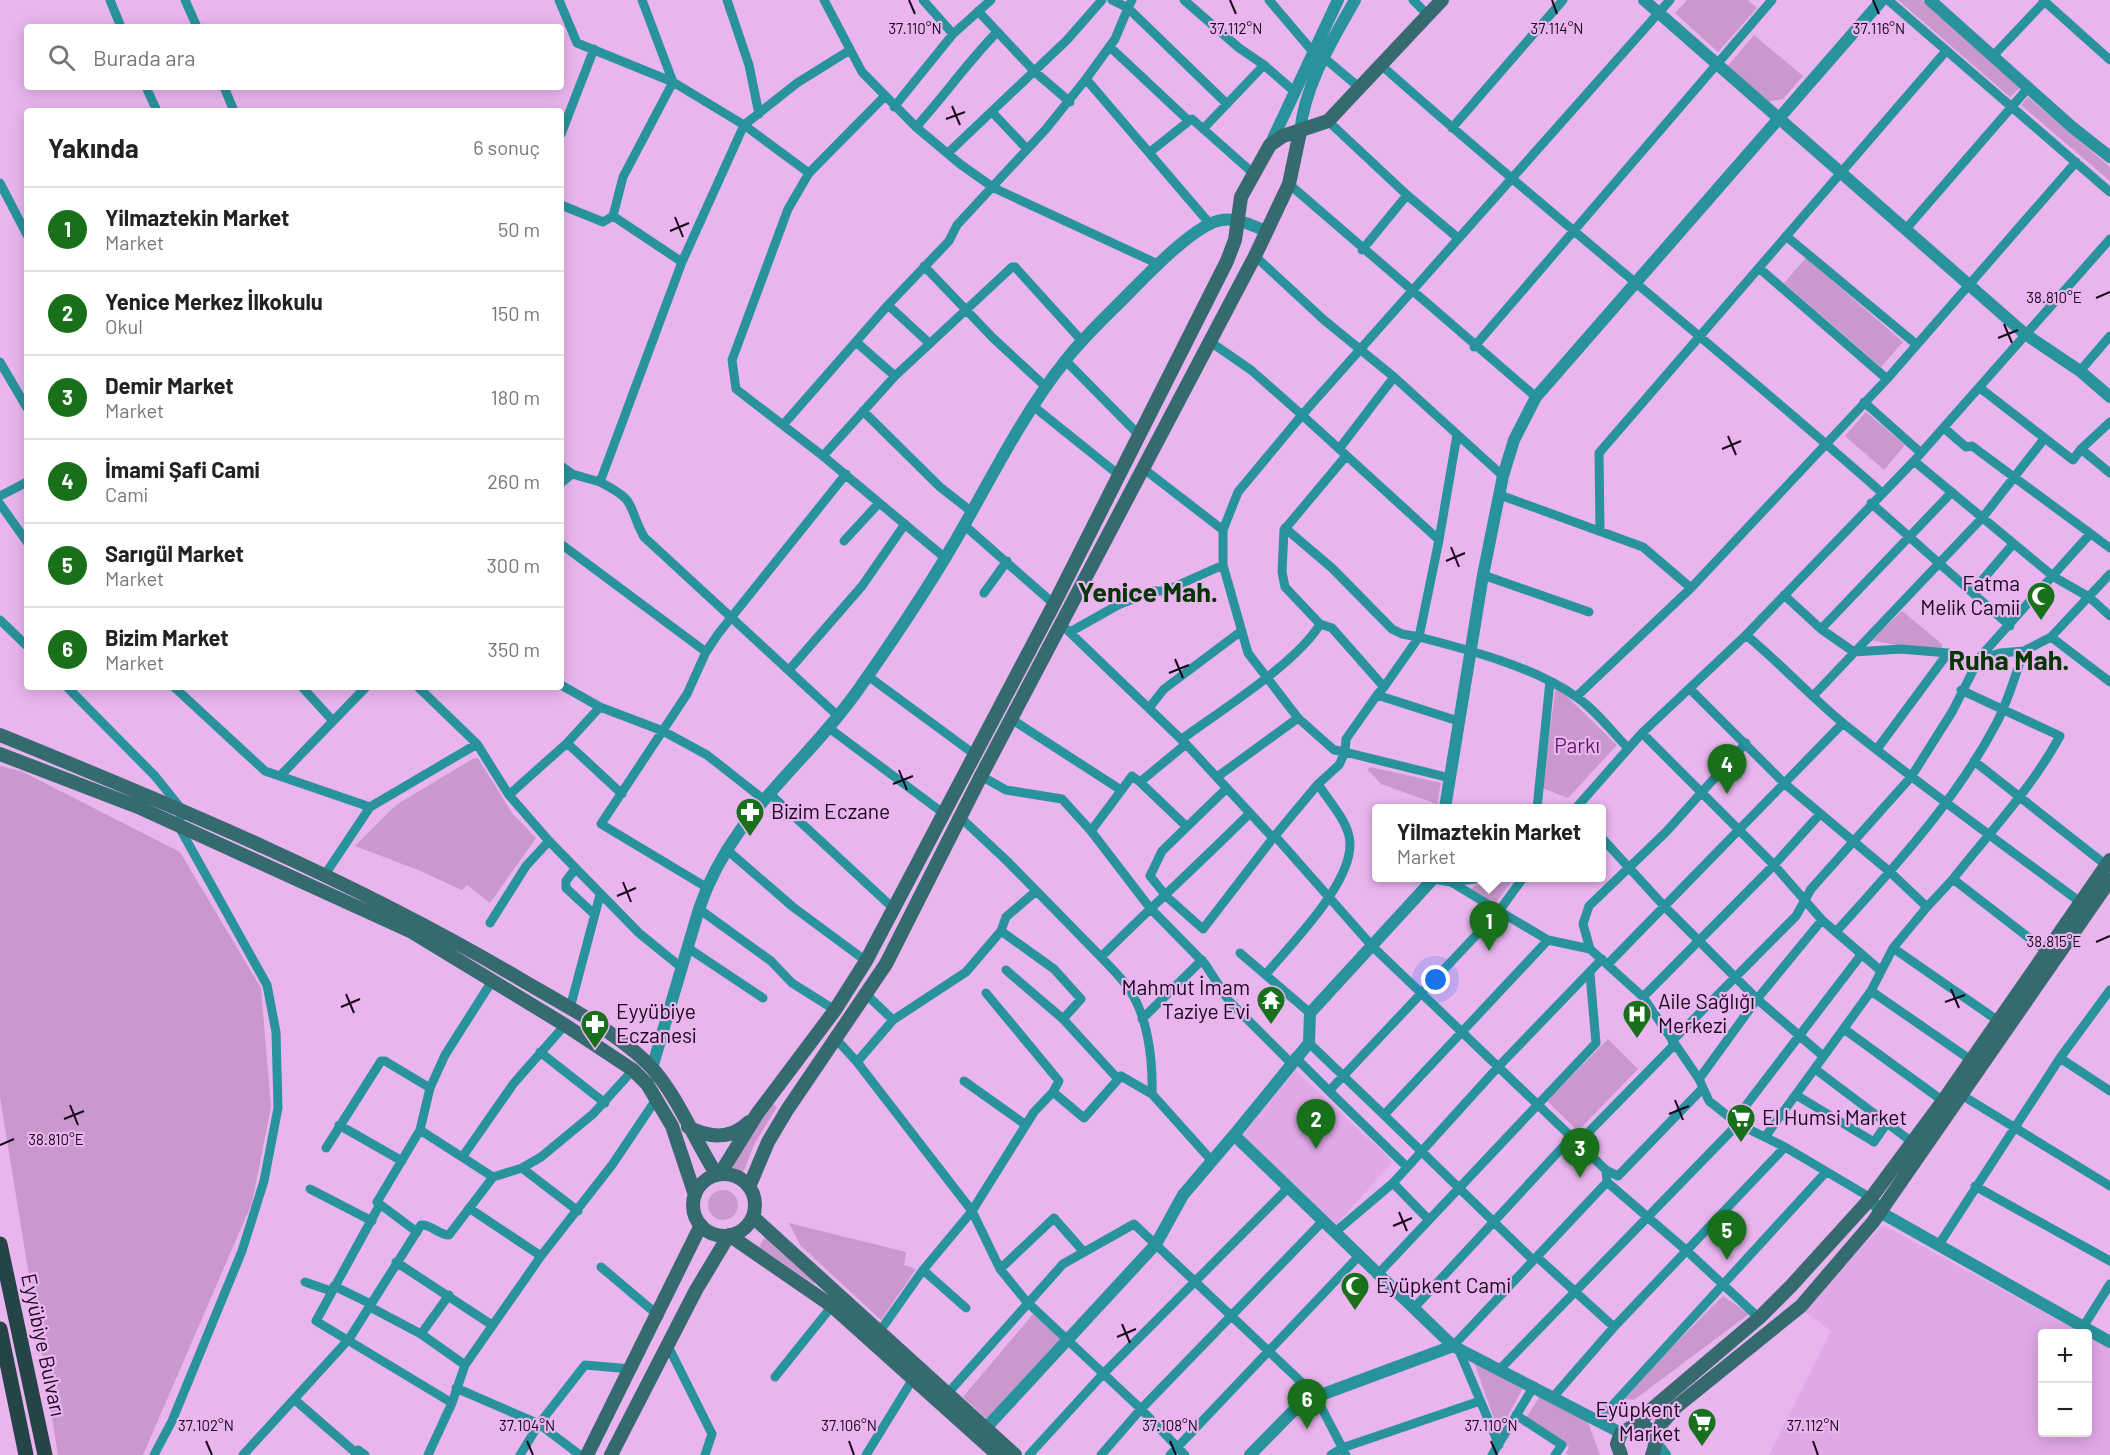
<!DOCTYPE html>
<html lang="tr">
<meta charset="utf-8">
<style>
body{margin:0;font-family:Barlow,sans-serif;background:#f2f2f2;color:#222}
.controls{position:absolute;right:18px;bottom:18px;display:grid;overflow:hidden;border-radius:6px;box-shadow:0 3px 15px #0003}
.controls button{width:54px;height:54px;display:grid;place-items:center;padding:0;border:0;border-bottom:2px solid #e0e0e0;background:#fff;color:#222;font:30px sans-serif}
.you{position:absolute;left:1436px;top:980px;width:21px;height:21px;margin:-15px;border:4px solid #fff;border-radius:50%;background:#1a73e8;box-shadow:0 0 0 9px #1a73e833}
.badge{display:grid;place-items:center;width:39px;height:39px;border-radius:50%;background:#18701b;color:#fff;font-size:20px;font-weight:700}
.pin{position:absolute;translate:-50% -50px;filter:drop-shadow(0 2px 3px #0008)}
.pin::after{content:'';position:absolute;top:32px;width:21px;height:18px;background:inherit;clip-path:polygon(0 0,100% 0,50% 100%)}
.popup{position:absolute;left:1372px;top:804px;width:234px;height:78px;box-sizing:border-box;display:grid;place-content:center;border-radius:6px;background:#fff;filter:drop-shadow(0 2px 4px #0005);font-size:20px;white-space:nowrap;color:#767676}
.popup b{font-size:22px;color:#222}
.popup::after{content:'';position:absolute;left:50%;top:100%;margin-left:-12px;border:12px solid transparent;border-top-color:#fff}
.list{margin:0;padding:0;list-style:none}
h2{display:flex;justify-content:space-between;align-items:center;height:78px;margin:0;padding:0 24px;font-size:26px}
h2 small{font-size:20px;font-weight:400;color:#767676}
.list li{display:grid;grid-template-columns:39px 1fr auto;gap:18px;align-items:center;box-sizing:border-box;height:84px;padding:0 24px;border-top:2px solid #e0e0e0}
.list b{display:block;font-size:22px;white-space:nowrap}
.list p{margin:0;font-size:20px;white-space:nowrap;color:#767676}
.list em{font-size:20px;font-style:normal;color:#767676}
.icon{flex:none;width:33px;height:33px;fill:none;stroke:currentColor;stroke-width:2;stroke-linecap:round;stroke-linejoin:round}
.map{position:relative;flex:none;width:2110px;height:1455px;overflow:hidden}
.search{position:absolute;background:#fff;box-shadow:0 3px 15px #0003;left:24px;top:24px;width:540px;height:66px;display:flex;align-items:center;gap:15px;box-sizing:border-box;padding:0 21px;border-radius:6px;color:#767676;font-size:22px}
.panel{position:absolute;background:#fff;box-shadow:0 3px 15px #0003;left:24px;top:108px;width:540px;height:582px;border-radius:6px}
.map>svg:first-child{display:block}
.built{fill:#e1a8e7}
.green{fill:#ca98cf}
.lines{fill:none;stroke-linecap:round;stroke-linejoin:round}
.minor{stroke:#28939c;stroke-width:9}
.tertiary{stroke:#28939c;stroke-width:12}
.secondary{stroke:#356a6f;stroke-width:14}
.trunk{stroke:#244448;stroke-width:15}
.ticks{fill:none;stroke:#18061a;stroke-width:2}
.labels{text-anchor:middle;stroke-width:4.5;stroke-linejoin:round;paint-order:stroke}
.poi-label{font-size:21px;fill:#18061a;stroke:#eab5ef;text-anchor:start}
.park-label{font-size:21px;fill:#601968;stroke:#eab5ef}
.street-label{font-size:21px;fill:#18061a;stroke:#eab5ef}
.district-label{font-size:27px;font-weight:bold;fill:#003700;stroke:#eab5ef}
.ticks-label{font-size:15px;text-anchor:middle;fill:#18061a;stroke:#eab5ef;stroke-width:4.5;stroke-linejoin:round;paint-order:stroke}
</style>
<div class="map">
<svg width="2110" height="1455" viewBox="0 0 2110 1455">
<rect width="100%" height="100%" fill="#eab5ef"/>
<path class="built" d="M1295,1070L1393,1162L1334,1227L1239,1136Z
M1883,1225L2082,1333L2042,1334V1432H2088V1336L2110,1348V1455H1769L1831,1331L1803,1310Z"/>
<path class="green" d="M1687,0H1748L1757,8L1718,52L1675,13Z
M1898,0H1922L2020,88L2010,97Z
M1754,35L1803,76L1783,99L1766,102L1726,68Z
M2028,97L2110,167V181L2021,105Z
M1806,258L1903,342L1881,367L1784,283Z
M1866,412L1905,445L1884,470L1845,436Z
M1902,611L1942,644V649L1920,650L1871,640Z
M1556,686L1617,745L1568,798L1542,788Z
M474,758H478L512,813L536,838L490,903L467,885L462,890L418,870L355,846L396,805Z
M0,766L21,771L180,852L261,988L271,1107L252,1203L143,1455H58L0,1097Z
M1371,767L1441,783L1437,804L1381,784L1367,769Z
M1512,881L1494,905L1470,890L1476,885Z
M1608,1039L1638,1069L1578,1131L1547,1101Z
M771,1102L777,1107L755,1143L742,1175L732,1169L733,1166Z
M708 1205a15 15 0 1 1 30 0a15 15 0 1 1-30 0Z
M789,1223L906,1252L904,1265L916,1269L881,1320L800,1245Z
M766,1235L815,1280L814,1284L759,1247Z
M1723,1296L1749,1314L1634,1400L1625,1399L1623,1396Z
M1033,1314L1060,1339L987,1419L963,1397Z
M1474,1362L1524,1386L1499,1433Z
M1540,1396L1587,1420L1600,1455H1569L1566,1453L1569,1447L1526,1418Z"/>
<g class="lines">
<path class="minor" d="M110,0L121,27
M185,0L197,27
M559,0L577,43L673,82L623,177L613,216L682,262
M642,0L673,82L744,125L797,83L850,50
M727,0L749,65L759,114
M824,0L862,72L916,127L960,164L994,188L1158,264
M923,0L953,34L991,0
M1132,0L1128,8L1227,104
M1184,0L1239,48L1264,65L1295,92
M1269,0L1314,53
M1413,0L1428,15
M1888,0L2110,192
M2043,0L2110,60
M978,11L1035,72L1070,102
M1110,47L1189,121L1192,119L1254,174
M1323,57L1360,88
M1992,57L2046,0
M1381,65C1545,211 1717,347 1881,492
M1086,79L1115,39L1128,8L1112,0
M146,87L157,111
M224,87L234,111
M884,97L809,173L788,209L732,360L736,389L823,456L944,557
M894,107L953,34
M993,113L1027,149
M1328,121L1407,195L1458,238
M916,127C944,96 967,63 997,32
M1452,128L1563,0
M1203,129L1264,65
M561,134L594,49
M1150,152L1189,121
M948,153L1067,40L1102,0
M0,183L27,235
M1289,184L1536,397
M561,205L603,222L613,216
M1905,230L2028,88
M1786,236L1916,344
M1362,250L1407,195
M1255,256L1324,320L1394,377L1503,476
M924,266L993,338L1046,387
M1759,268L1887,379
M888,305L929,343
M1209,341L1251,370L1302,415L1238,492L1223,530V565L1248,653L1298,718
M856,342L895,376
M1474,347L1772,0
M1065,360L1139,435
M0,362L27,408
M2080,371L2110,336
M1980,388L2073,460L2081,449L2110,473
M1864,402L1921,453
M1033,406L1119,475
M863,411L940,487L972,512
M783,425L888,305L949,241L957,225L1046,129L1086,79L1210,224
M1944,428L1966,447L1972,446L2110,548
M1339,449L1394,377
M2081,449L2110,422
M823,456L895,376L1012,267H1015L1082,341
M1346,456L1284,530L1282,572L1285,587L1320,624L1332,628L1384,687L1377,695L1458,721
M1914,461L2054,577L2089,597L2110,616
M561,466L572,474L600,482L682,262L744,125L809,173
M1144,469L1223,530
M600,482C639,502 626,504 644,537L838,716
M561,483L572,474
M1500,495L1643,547L1691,588
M0,496L27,482
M1871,503L2010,626
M0,504L27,542
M964,525L1054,604
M1285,528L1332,568L1392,629L1402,634L1419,637L1384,687
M1600,530L1599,453L1946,51
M1439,540L1457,435
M844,541L879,503
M561,544L706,652
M1483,575L1589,612
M1973,591L2013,544
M984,593L1007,561
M1784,595L1821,629L1854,652L1901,649L1948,653L1958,662L1969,663L2000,653L2024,651L2051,637L2110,682
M0,620L27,646
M1060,623L1186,744L1273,838L1203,929L1167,897L1150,876L1162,851L1227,788
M1821,629L1952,492
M1070,632L1118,605L1153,591H1165L1223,565
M1746,635C1780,663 1810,696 1844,724C1921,786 2001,843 2080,902
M2051,637L2110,574
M789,670L862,586L905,524
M868,676L974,754
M561,685L600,707L663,731L707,755L763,799
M67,687L155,776L183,811L178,825L267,985L276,1032L278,1108L264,1181L242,1251L172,1421L154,1455
M174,687L265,771L370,807
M302,687L333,721
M418,687L477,744L509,795L549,841L639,933L682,968
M1691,690L1785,784L1890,872L1927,907L1893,948L1871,991L1765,1137
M1961,690L2060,736C2031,789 1990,832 1953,879L2046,951
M1377,695L1346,739L1345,752L1450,778
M1813,696L1983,517L2044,439
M1576,697L1691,588L1887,379L2076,162
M600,707L567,743L622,794
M1149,708L1164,689L1240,632
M1011,719L1121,790
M829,728L943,813
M1642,733L1774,865L1822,920L1881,971
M1182,739C1220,711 1298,662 1320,624
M1628,748C1611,731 1595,709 1575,696C1532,666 1469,650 1419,637L1439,540L1302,415L1670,0
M1877,749L1948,653
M1974,761L2106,865
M281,775L366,687
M981,776L1006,790L1062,799L1091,831L1150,908L1205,964L1229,1001L1290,1062
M1217,777L1298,718L1334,750L1345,752L1339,765L1318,784L1273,838
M1140,782L1186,826
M769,793L893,908
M509,795L567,743
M1537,808L1550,681
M1576,808L1642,733L1746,635L1914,461L2110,239
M960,817L1007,861L1101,957
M1091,831L1132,776L1140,782L1186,744
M1275,836L1372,946L1606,1170L1607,1182L1453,1346
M1601,837L1664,906L1757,999L1823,1056
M726,849L793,907L866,961
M575,869L566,881V888L594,914
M324,876L370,807L477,744
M1451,882L1482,878
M706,887L601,824L687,694L706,652L718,634L846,474
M1927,907L1953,879
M699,909L771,961L792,983L835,1010
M490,923L526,866L549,841
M1001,931L1006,917L1035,892
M1836,932C1894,867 1955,802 1996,724C2008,702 2015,675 2024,651
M1548,940L1590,949L1643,997L1699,1079L1709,1101L1738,1124L1785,1147L1871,1198
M688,948L763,998
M1893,948L1997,1020
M1590,949L1583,924L1589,906L1666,832L1746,743
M1240,953L1310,1013
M1608,964L1843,723
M1006,970L1063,1019
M1266,974C1291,944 1359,877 1349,836C1345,818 1328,800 1318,784
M1871,991L1971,1060
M986,993L1059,1081L1053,1092
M867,995L893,1020L966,972L1001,931L1054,969L1081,999L1063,1019L1118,1079
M1643,997L1774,865L1820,814
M570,1008L600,895
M1142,1019L1202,960
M1844,1029L1943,1101
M836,1039L857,1062L972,1211L923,1270L880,1331
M1672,1041L1796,916L1811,889L1911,777L1952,712L1980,657L2090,534
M1309,1043L1384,1115L1548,940L1499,911L1523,878
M540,1052L605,1103
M1295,1057L1329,1091L1499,911L1451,882L1434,879
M2060,1058L2110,1091
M857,1062L893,1020
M1815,1069L1912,1142
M1699,1079L1757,999L1822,920
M964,1081L1026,1125
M1329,1091L1407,1167
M1152,1094L1121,1076L1084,1118L1053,1092L1034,1112L972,1211L1000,1269L1026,1301L1141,1409L1185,1455
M1960,1094L2110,1186
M1796,1095L1874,1142L1887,1123
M1384,1115L1533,1260
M1734,1121L1861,955
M339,1125L402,1161
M420,1130L493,1177
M1578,1143L1674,1045
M326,1148L381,1061H385L430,1088L445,1055L492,981
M463,1156L514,1083L565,1025
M1212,1161L1152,1094C1153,1060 1148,1013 1126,985C1119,975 1109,966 1101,957C1150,908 1201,862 1250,813
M522,1168L578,1211
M1606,1170L1618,1176L1702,1089
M1607,1182L1687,1251L1759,1318
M1393,1183L1428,1219
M1975,1186L2110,1261
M310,1189L372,1221
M379,1206L316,1321L452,1403
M469,1208L541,1256
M417,1232L377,1202L420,1130L430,1088
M1334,1233L1393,1183L1498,1067L1602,959
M1938,1246L2060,1058L2110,990
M1537,1257L1614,1327L1554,1396
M396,1262L492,1325
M601,1267L659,1316
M1000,1269L1054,1218L1083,1251
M923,1270L966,1308
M1377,1275L1596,1043L1590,974
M305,1282L331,1291
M334,1286L371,1304
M370,1307L421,1334L465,1365
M1413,1309L1572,1137
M1614,1327L1785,1147
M2083,1327L2110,1284
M421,1334L449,1295
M667,1344L712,1434L705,1455
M1458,1348L1499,1445
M1501,1368L1738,1124
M775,1377L832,1306
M456,1388L539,1424L580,1455
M948,1393L1063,1264L1134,1224L1315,1395L1346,1455
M295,1400L356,1453L358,1450L365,1455
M1516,1415L1562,1445L1555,1455
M1599,1420L1826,1172
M243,1455L349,1339L421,1225C432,1224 438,1235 449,1235L493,1177L522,1168L541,1157L593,1114L633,1070
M428,1455L452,1403L465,1365L541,1256L612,1165L657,1098
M520,1455L539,1424L585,1365L631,1369
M866,1455L914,1377
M1029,1455L1103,1374L1288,1188
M1101,1455L1141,1409L1322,1222
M1170,1455L1358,1257
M1331,1455L1342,1448L1480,1401
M1492,1455L1534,1386"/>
<path class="tertiary" d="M1644,0L2025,334L2080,371L2110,397
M1930,0L2072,127L2110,157
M1300,132C1305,84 1332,41 1355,0
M1270,145L1338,0
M1445,808L1483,575L1503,476L1514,440L1536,397L1882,0
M652,1068L699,909C731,814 803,768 858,690C896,636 934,580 966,522C997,467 1026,410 1065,361C1085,335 1110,313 1132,290C1151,271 1186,235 1210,224C1230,214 1247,223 1266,231
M1234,1135L1309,1043L1310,1013L1434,878
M1871,1198L1880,1212L2110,1342
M986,1428L1156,1244L1183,1195L1234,1135L1453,1346
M1655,1442L1665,1455
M1250,1455L1302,1402L1453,1346L1621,1433"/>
<path class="secondary" d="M0,735C177,807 355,881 520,979C561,1003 619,1033 651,1067C678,1096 695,1142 717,1175
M0,754L138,807L412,932L565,1025L633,1070L647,1084L672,1126L695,1195
M688,1127C709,1138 731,1140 749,1122
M720,1174L757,1114L835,1010L866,961L1054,604L1227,261L1235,240L1241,197L1270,145L1283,136L1328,121L1442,0
M693 1205a31 31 0 1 1 62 0a31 31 0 1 1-62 0Z
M749,1187L768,1142L787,1110L886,964L981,776L1255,256L1289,184L1300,132
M753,1217L1015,1455
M1637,1424L1654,1407L1759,1318L1791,1286L1871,1198L1943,1101L2110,860
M1655,1438L1661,1424L1676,1407L1801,1306L1873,1222L2110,880
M587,1455L701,1225
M611,1455L696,1290L729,1235L832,1306L998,1455
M1621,1455L1617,1444L1621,1433L1637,1424C1653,1427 1659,1441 1652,1455"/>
<path class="trunk" d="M0,1244L45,1455
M0,1329L26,1455"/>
</g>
<path class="ticks" d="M909,0L915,14M1230,0L1236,14M1552,0L1557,14M1873,0L1879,14M952,106L960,125M946,119L965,112M675,217L683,237M670,231L689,223M2096,298L2110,292M2004,324L2012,343M1998,338L2018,330M1728,436L1736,455M1722,449L1741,441M1451,547L1459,567M1446,561L1465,553M1175,659L1183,678M1169,673L1189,665M899,770L907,790M893,784L913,776M623,882L631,902M617,896L636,888M2096,942L2110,936M1951,989L1959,1008M346,994L354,1013M1945,1002L1965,995M341,1007L360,999M1675,1100L1683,1120M70,1105L78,1125M1669,1114L1689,1106M64,1119L84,1111M0,1145L14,1139M1399,1212L1407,1231M1393,1226L1412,1218M1122,1324L1130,1343M1117,1337L1136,1329M206,1441L212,1455M527,1441L533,1455M849,1441L854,1455M1170,1441L1176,1455M1491,1441L1497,1455M1813,1441L1818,1455"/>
<defs>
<g id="mosque-pin" transform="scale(1.5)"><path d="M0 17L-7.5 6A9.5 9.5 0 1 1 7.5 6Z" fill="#18701b" stroke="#eab5ef"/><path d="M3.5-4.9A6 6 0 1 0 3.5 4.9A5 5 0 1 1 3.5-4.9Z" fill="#fff"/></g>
<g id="pharmacy-pin" transform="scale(1.5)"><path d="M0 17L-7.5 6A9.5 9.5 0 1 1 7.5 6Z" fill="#18701b" stroke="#eab5ef"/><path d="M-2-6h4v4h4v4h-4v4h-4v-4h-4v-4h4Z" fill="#fff"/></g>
<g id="temple-pin" transform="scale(1.5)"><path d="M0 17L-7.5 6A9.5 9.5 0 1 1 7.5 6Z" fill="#18701b" stroke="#eab5ef"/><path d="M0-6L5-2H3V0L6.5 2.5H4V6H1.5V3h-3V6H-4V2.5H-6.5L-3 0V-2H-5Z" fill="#fff"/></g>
<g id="hospital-pin" transform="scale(1.5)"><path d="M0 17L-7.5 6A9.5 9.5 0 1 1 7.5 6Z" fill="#18701b" stroke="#eab5ef"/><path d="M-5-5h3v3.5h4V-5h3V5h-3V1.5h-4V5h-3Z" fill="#fff"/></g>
<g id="supermarket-pin" transform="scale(1.5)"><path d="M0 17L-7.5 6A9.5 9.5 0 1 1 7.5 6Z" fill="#18701b" stroke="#eab5ef"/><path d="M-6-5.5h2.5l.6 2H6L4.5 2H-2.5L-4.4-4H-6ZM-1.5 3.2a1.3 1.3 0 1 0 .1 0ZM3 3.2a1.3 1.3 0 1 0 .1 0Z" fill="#fff"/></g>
</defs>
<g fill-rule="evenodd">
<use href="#mosque-pin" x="2041" y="596"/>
<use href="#pharmacy-pin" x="750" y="812"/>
<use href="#temple-pin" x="1271" y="1000"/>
<use href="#hospital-pin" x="1637" y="1014"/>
<use href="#pharmacy-pin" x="595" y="1024"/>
<use href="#supermarket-pin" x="1741" y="1118"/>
<use href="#mosque-pin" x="1355" y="1286"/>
<use href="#supermarket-pin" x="1702" y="1422"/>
</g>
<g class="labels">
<g class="poi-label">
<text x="2020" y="591" text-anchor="end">Fatma<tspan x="2020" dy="24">Melik Camii</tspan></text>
<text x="771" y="819">Bizim Eczane</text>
<text x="1250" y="995" text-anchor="end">Mahmut İmam<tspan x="1250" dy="24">Taziye Evi</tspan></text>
<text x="1658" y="1009">Aile Sağlığı<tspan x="1658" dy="24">Merkezi</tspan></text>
<text x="616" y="1019">Eyyübiye<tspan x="616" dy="24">Eczanesi</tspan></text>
<text x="1762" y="1125">El Humsi Market</text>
<text x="1376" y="1293">Eyüpkent Cami</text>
<text x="1681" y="1417" text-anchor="end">Eyüpkent<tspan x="1681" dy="24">Market</tspan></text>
</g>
<g class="park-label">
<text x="1577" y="753">Parkı</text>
</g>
<g class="street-label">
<text transform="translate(43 1345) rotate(78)" y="7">Eyyübiye Bulvarı</text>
</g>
<g class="district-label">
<text x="1148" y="602">Yenice Mah.</text>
<text x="2009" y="670">Ruha Mah.</text>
</g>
</g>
<g class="ticks-label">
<text x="1236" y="34">37.112°N</text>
<text x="1879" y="34">37.116°N</text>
<text x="915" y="34">37.110°N</text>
<text x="1557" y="34">37.114°N</text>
<text x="2054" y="303">38.810°E</text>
<text x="2054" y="947">38.815°E</text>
<text x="56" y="1145">38.810°E</text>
<text x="206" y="1431">37.102°N</text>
<text x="527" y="1431">37.104°N</text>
<text x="849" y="1431">37.106°N</text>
<text x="1170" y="1431">37.108°N</text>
<text x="1491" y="1431">37.110°N</text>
<text x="1813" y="1431">37.112°N</text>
</g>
</svg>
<div class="controls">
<button>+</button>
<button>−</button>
</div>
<div class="you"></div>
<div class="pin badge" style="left:1489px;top:951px">1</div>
<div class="popup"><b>Yilmaztekin Market</b>Market</div>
<div class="pin badge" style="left:1316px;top:1149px">2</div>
<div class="pin badge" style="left:1580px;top:1178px">3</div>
<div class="pin badge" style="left:1727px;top:794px">4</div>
<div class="pin badge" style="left:1727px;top:1260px">5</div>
<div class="pin badge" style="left:1307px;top:1429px">6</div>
<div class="search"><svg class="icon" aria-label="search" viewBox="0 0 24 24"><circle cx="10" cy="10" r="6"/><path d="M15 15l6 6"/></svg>Burada ara</div>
<section class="panel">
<h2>Yakında<small>6 sonuç</small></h2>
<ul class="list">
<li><span class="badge">1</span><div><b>Yilmaztekin Market</b><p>Market</p></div><em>50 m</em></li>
<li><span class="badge">2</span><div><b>Yenice Merkez İlkokulu</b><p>Okul</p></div><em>150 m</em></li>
<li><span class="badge">3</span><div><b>Demir Market</b><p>Market</p></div><em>180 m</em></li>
<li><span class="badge">4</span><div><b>İmami Şafi Cami</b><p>Cami</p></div><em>260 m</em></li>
<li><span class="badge">5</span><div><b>Sarıgül Market</b><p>Market</p></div><em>300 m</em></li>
<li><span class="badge">6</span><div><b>Bizim Market</b><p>Market</p></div><em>350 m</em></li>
</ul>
</section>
</div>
